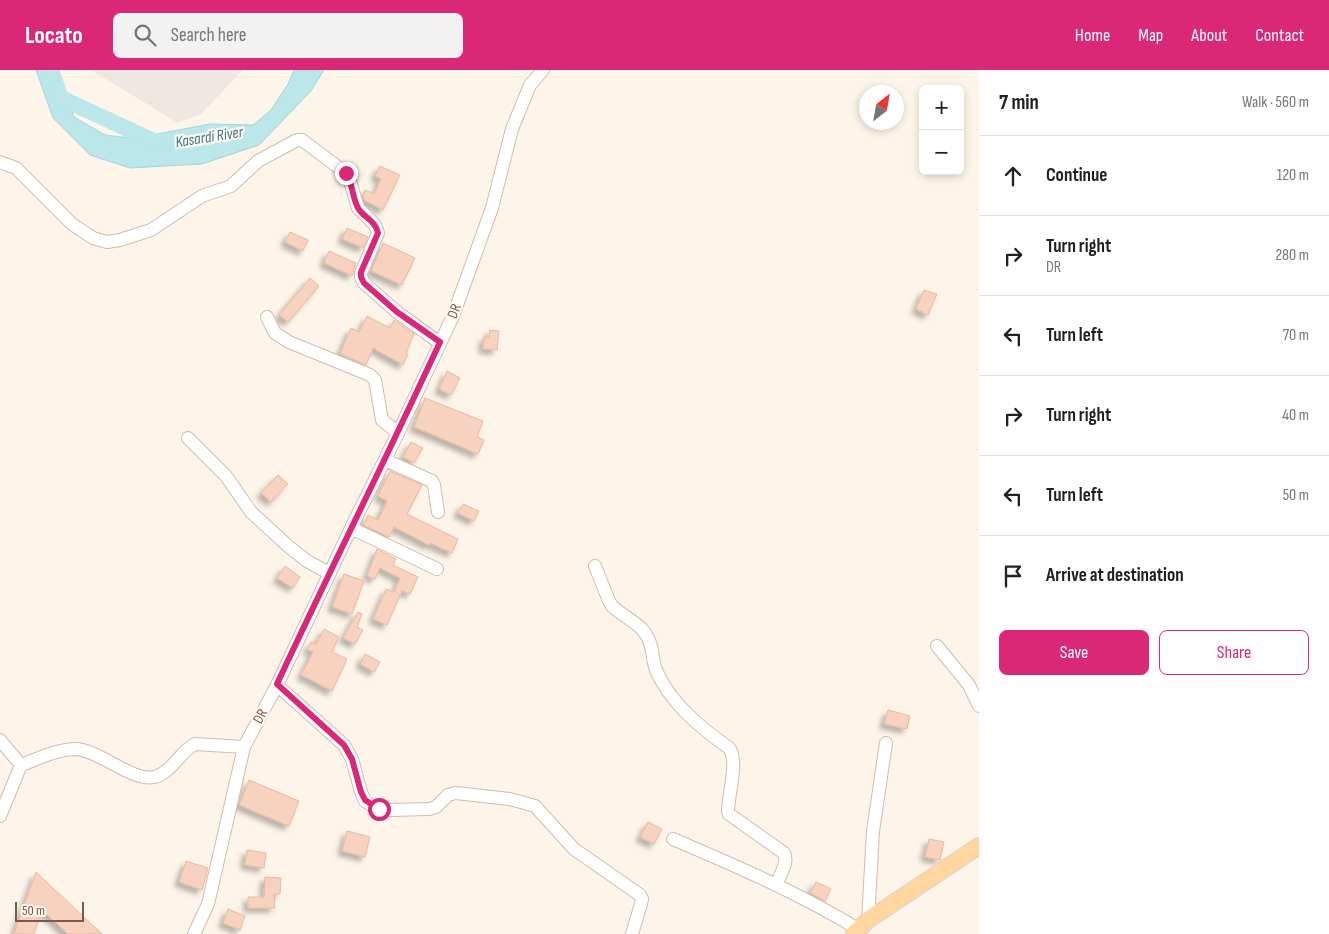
<!DOCTYPE html>
<meta charset="utf-8">
<style>
body{margin:0;font-family:"Sofia Sans Condensed",sans-serif;background:#f2f2f2;color:#202124}
.controls{position:absolute;right:15px;top:15px;display:grid;overflow:hidden;border-radius:8px;box-shadow:0 2px 8px #0003}
.controls button{width:45px;height:45px;display:grid;place-items:center;padding:0;border:0;border-bottom:1px solid #e0e0e0;background:#fff;color:#202124;font:25px sans-serif}
.compass{position:absolute;left:859px;top:15px;width:45px;height:45px;border-radius:50%;background:#fff;box-shadow:0 2px 8px #0003;rotate:31deg}
.scale{position:absolute;left:15px;bottom:12px;width:69px;box-sizing:border-box;padding-left:5px;border:2px solid #7c594a;border-top:0;font-size:14px;line-height:18px;white-space:nowrap;color:#7c594a;-webkit-text-stroke:4px #fff9f1;paint-order:stroke}
.stop{position:absolute;width:15px;height:15px;margin:-11px;border:4px solid #db2777;border-radius:50%;background:#fff}
.stop.end{background:#db2777;border-color:#fff;box-shadow:0 1px 5px #0008}
.list{margin:0;padding:0;list-style:none}
h2{display:flex;justify-content:space-between;align-items:center;height:65px;margin:0;padding:0 20px;font-size:21px}
h2 small{font-size:16px;font-weight:400;color:#757577}
.list li{display:grid;grid-template-columns:32px 1fr auto;gap:15px;align-items:center;box-sizing:border-box;height:80px;padding:0 20px;border-top:1px solid #e0e0e0}
.list b{display:block;font-size:19px;white-space:nowrap}
.list p{margin:0;font-size:16px;white-space:nowrap;color:#757577}
.list em{font-size:16px;font-style:normal;color:#757577}
.actions{display:flex;gap:10px;padding:15px 20px}
.actions a{flex:1;padding:11px 0;border:1px solid #db2777;border-radius:8px;text-align:center;font-size:18px;color:#db2777}
.actions .main{background:#db2777;color:#fff}
.icon{flex:none;width:28px;height:28px;fill:none;stroke:currentColor;stroke-width:2;stroke-linecap:round;stroke-linejoin:round}
.map{position:relative;flex:none;width:979px;height:864px;overflow:hidden}
header{display:flex;align-items:center;gap:30px;box-sizing:border-box;height:70px;padding:0 25px;background:#db2777;color:#fff}
header strong{font-size:24px}
nav{display:flex;gap:28px;margin-inline-start:auto;font-size:18px}
.search{width:350px;height:45px;background:#f2f2f2;display:flex;align-items:center;gap:12px;box-sizing:border-box;padding:0 18px;border-radius:8px;color:#757577;font-size:19px}
main{display:flex}
aside{flex:1;background:#fff}
.map>svg:first-child{display:block}
.industrial{fill:#efe8e2}
.water{fill:#bbe6ea;stroke:#a1d7dd}
.lines{fill:none;stroke-linecap:round;stroke-linejoin:round}
.river{stroke:#bbe6ea;stroke-width:16}
.building{fill:#f6d2bf;stroke:#eab79e;filter:url(#shadow)}
.minor-casing{stroke:#d2bbad;stroke-width:14}
.major-casing{stroke:#dad1cc;stroke-width:18}
.minor{stroke:#fff;stroke-width:12}
.major{stroke:#ffd69f;stroke-width:16}
.route{stroke:#db2777;stroke-width:6}
.labels{text-anchor:middle;stroke-width:4.5;stroke-linejoin:round;paint-order:stroke}
.street-label{font-size:15px;fill:#7c594a;stroke:#fff9f1}
.water-label{font-size:16px;font-style:italic;fill:#3c7982;stroke:#fff9f1}
</style>
<header>
<strong>Locato</strong>
<div class="search"><svg class="icon" aria-label="search" viewBox="0 0 24 24"><circle cx="10" cy="10" r="6"/><path d="M15 15l6 6"/></svg>Search here</div>
<nav><a>Home</a><a>Map</a><a>About</a><a>Contact</a></nav>
</header>
<main>
<div class="map">
<svg width="979" height="864" viewBox="0 0 979 864">
<defs>
<filter id="shadow"><feDropShadow dx="-4.5" dy="4.5" stdDeviation="2.5" flood-color="#0004"/></filter>
</defs>
<rect width="100%" height="100%" fill="#fef5ea"/>
<path class="industrial" d="M91,0H243L201,44L178,53Z"/>
<path class="water" d="M36,0H56L74,47L105,65L139,69L157,64L210,54L253,55L271,40L288,14L294,0H324L311,21L259,75L202,94L130,98L90,85L53,48Z"/>
<g class="lines">
<path class="river" d="M51,0L61,28L160,74H164"/>
</g>
<path class="building" d="M380,96L400,105L383,140L364,130L363,125L365,120L374,124L381,109L375,106Z
M347,158L368,167L363,178L342,169Z
M290,162L308,170L303,181L285,172Z
M383,173L415,188L402,215L371,201Z
M329,181L356,193L352,206L324,193Z
M310,208L319,216L288,252L279,245Z
M924,220L937,224L928,245L916,239Z
M367,246L390,258L394,250L414,264L406,283L408,284L403,295L373,278L366,295L340,284L351,258L359,262Z
M490,260L499,261L497,280L483,279L484,267H489Z
M447,301L460,308L451,325L439,319Z
M425,328L483,351L477,367L484,370L478,384L414,357Z
M411,372L423,378L414,393L403,387Z
M390,401L422,415L407,444L458,469L452,483L430,473L429,475L394,457L389,467L363,455L368,445L378,450L387,431L378,426Z
M278,405L288,414L271,432L261,423Z
M463,434L479,441L474,451L458,443Z
M377,479L396,489L393,495L418,507L410,524L402,521L387,555L373,549L386,519L394,522L400,508L380,498L375,509L367,506Z
M285,496L300,507L293,518L277,508Z
M344,504L364,511L352,544L332,537Z
M358,542L362,544L357,557L363,560L355,574L343,568Z
M324,559L339,567L332,582L347,589L332,621L301,605L313,582L307,579L311,572L316,574Z
M365,584L380,592L374,602L360,594Z
M888,640L910,646L907,659L884,654Z
M249,710L299,731L289,756L239,735Z
M648,752L662,759L654,774L640,767Z
M347,761L370,767L365,787L342,781Z
M929,769L944,772L940,790L925,787Z
M247,780L266,783L264,798L245,795Z
M186,791L208,798L202,820L179,812Z
M36,802L102,864H68L42,840L34,864H14Z
M265,807L281,808L280,824H274L275,838H248V827H264Z
M816,812L831,819L825,831L810,823Z
M228,839L245,846L240,860L223,853Z"/>
<g class="lines">
<g class="minor-casing">
<path id="minor" d="M0,92L16,98L72,154L93,168L107,172L120,170L151,160L202,126L231,116L258,91L297,70H302L346,103L349,108L358,138L375,155L378,163L361,203V207L364,213L397,242L440,273
M267,247L275,263L289,272L370,305L375,310L382,350L398,363
M188,368L226,406L251,442L288,476L307,491L329,503
M385,390L432,411L434,415L438,442
M351,458L437,499
M595,496L609,531L612,536C622,546 638,552 645,563C654,575 651,587 656,600C670,633 701,658 729,678C739,691 728,725 728,741L729,744L784,783C789,792 780,805 776,815
M937,576L969,615L979,636
M277,615L344,675L352,689L361,722L365,731L371,735L379,739L391,740L429,739L436,737L448,725L456,723L510,729L535,736L574,779L640,825L642,829L641,834L632,864
M0,670L21,695
M0,746L21,695C38,689 57,679 76,679C99,680 133,712 154,707C172,703 180,681 195,674L244,677
M673,769C736,796 799,823 858,859
M868,850L873,761L886,673
M194,864L208,834L244,677L277,615L351,458L398,363L453,246L492,138L512,59L530,15L543,0"/>
</g>
<g class="major-casing">
<path id="major" d="M854,864L868,850L979,776"/>
</g>
<use href="#minor" class="minor"/>
<use href="#major" class="major"/>
</g>
<g class="lines">
<path class="route" d="M346,103C353,114 352,127 358,138C363,147 376,151 378,163L361,202V207L364,213L397,242L440,272C387,387 330,500 277,614L344,675L352,689L361,722L365,730L379,739"/>
</g>
<g class="labels">
<g class="street-label">
<text transform="translate(454 241) rotate(-69)" y="5">DR</text>
<text transform="translate(260 646) rotate(-62)" y="5">DR</text>
</g>
<g class="water-label">
<text transform="translate(209 66) rotate(-9)" y="6">Kasardi River</text>
</g>
</g>
</svg>
<div class="controls">
<button>+</button>
<button>−</button>
</div>
<svg class="compass" viewBox="-18 -18 36 36"><path d="M0-13l5 13h-10z" fill="#e53935"/><path d="M0 13l5-13h-10z" fill="#757577"/></svg>
<div class="scale">50 m</div>
<div class="stop" style="left:379px;top:739px"></div>
<div class="stop end" style="left:346px;top:103px"></div>
</div>
<aside>
<h2>7 min<small>Walk · 560 m</small></h2>
<ul class="list">
<li><svg class="icon" aria-label="ahead" viewBox="0 0 24 24"><path d="M12 20V5M6 11l6-6 6 6"/></svg><div><b>Continue</b></div><em>120 m</em></li>
<li><svg class="icon" aria-label="right" viewBox="0 0 24 24"><path d="M7 20v-9h11M14 6l5 5-5 5"/></svg><div><b>Turn right</b><p>DR</p></div><em>280 m</em></li>
<li><svg class="icon" aria-label="left" viewBox="0 0 24 24"><path d="M17 20v-9H6M10 6l-5 5 5 5"/></svg><div><b>Turn left</b></div><em>70 m</em></li>
<li><svg class="icon" aria-label="right" viewBox="0 0 24 24"><path d="M7 20v-9h11M14 6l5 5-5 5"/></svg><div><b>Turn right</b></div><em>40 m</em></li>
<li><svg class="icon" aria-label="left" viewBox="0 0 24 24"><path d="M17 20v-9H6M10 6l-5 5 5 5"/></svg><div><b>Turn left</b></div><em>50 m</em></li>
<li><svg class="icon" aria-label="arrive" viewBox="0 0 24 24"><path d="M6 21V4h12l-3 4 3 4H6"/></svg><div><b>Arrive at destination</b></div></li>
</ul>
<div class="actions"><a class="main">Save</a><a>Share</a></div>
</aside>
</main>
